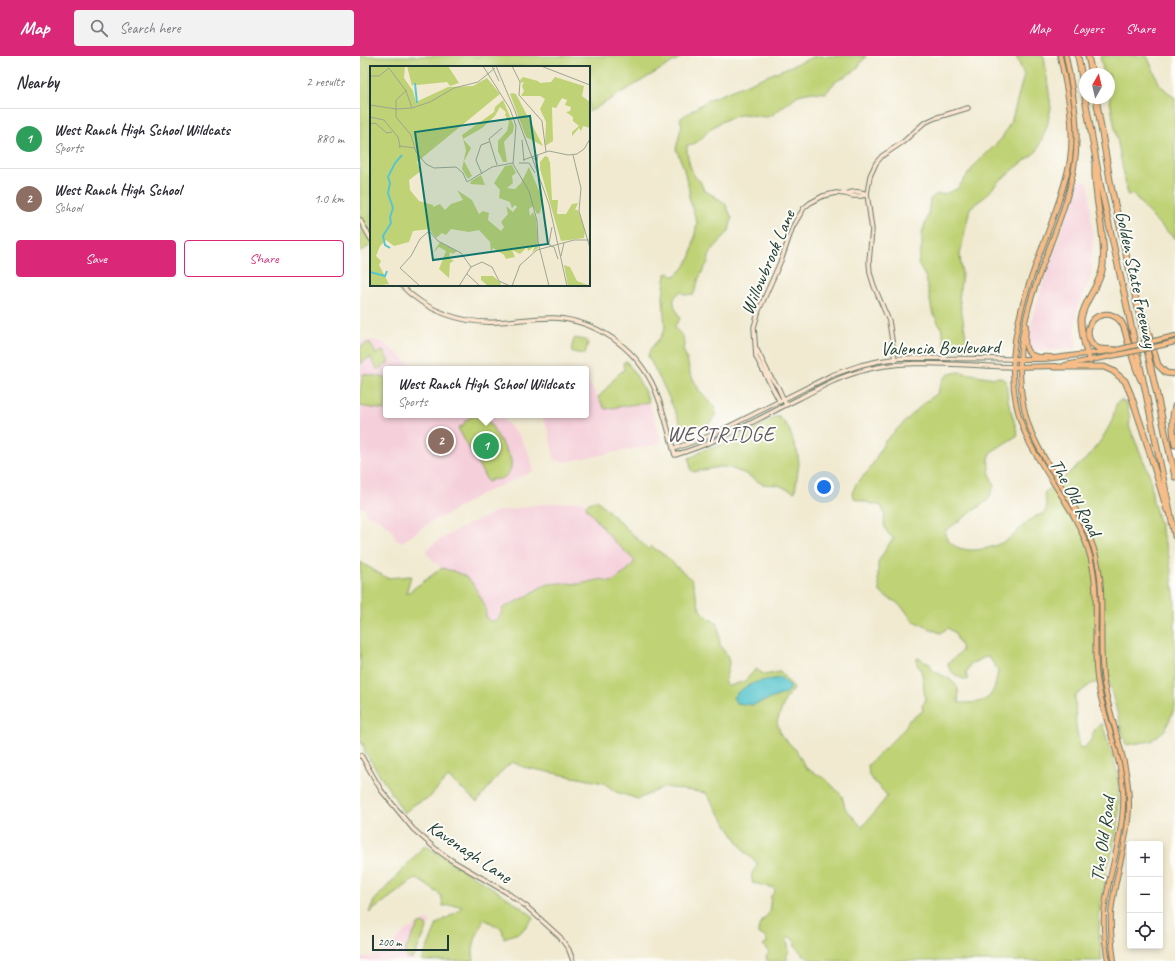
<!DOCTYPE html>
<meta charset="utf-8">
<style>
body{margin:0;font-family:Caveat,sans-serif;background:#f2f2f3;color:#2b2b33}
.controls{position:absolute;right:12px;bottom:12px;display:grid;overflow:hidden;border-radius:4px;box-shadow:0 2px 6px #0003}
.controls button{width:36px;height:36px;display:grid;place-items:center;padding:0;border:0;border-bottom:1px solid #e1e1e2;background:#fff;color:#2b2b33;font:20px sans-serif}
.compass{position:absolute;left:719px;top:12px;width:36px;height:36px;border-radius:50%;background:#fff;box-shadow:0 2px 6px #0003;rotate:8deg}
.scale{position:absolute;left:12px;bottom:10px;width:77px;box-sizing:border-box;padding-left:4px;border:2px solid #1f3d34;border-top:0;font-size:11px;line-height:14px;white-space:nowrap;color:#1f3d34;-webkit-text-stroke:3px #fdfcf7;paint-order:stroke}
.you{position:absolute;left:464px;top:431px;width:14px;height:14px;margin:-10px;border:3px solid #fff;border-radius:50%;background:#1a73e8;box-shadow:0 0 0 6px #1a73e833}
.badge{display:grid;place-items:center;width:26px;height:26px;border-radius:50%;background:#db2777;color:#fff;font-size:13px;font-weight:700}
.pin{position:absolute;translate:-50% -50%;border:2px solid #fff;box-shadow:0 1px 4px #0006}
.popup{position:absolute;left:23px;top:310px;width:206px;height:52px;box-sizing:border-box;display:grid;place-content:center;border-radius:4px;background:#fff;filter:drop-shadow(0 1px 3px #0005);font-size:13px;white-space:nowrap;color:#7c7c81}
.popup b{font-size:15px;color:#2b2b33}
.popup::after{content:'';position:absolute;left:50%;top:100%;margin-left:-8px;border:8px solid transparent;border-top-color:#fff}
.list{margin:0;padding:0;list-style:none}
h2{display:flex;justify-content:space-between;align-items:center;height:52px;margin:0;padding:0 16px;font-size:17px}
h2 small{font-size:13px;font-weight:400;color:#7c7c81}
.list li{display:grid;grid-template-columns:26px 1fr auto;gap:12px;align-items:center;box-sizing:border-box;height:60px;padding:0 16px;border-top:1px solid #e1e1e2}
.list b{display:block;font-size:15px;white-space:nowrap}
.list p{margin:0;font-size:13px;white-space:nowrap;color:#7c7c81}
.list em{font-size:13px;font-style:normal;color:#7c7c81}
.actions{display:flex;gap:8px;padding:12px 16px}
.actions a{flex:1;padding:9px 0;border:1px solid #db2777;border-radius:4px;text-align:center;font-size:14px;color:#db2777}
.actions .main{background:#db2777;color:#fff}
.icon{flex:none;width:22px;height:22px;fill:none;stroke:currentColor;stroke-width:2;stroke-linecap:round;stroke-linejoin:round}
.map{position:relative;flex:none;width:815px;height:905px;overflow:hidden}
header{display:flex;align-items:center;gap:24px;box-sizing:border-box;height:56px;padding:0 20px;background:#db2777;color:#fff}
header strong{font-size:19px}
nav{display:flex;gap:22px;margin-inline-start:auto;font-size:14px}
.search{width:280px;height:36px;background:#f2f2f3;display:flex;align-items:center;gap:10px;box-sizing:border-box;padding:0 14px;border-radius:4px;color:#7c7c81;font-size:15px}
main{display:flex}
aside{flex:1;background:#fff}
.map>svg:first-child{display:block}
.built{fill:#f5cfda}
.green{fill:#bfd275;stroke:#6f8854}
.water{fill:#59c6cf;stroke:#3c8282}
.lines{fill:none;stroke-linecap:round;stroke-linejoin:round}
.secondary-casing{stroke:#687a6b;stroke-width:5.5}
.primary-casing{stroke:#687a6b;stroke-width:6}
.highway-casing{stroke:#687a6b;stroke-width:7}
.secondary{stroke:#fce5cf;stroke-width:3.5}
.primary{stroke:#f7bd88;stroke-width:4}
.highway{stroke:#f7bd88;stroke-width:5}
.primary-bridge-casing{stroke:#687a6b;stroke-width:6;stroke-linecap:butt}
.primary-bridge{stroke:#f7bd88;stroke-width:4}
.labels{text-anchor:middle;stroke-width:4;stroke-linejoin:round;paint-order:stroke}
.street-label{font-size:19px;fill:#1f3d34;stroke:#fdfcf7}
.quarter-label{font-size:21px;letter-spacing:1px;fill:#5d5a64;stroke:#fdfcf7}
.inset-river{fill:none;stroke:#59c6cf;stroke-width:2}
.inset-road{fill:none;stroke:#9da592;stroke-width:1}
.view{fill:#0f766e;fill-opacity:0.15;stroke:#0f766e;stroke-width:2}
.inset-edge{fill:none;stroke:#1f3d34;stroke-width:2}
</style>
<header>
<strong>Map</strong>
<div class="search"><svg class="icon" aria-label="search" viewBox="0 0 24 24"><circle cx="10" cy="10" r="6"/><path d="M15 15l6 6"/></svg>Search here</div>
<nav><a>Map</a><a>Layers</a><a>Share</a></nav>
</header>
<main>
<aside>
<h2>Nearby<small>2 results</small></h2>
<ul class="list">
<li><span class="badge" style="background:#2e9e5b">1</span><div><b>West Ranch High School Wildcats</b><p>Sports</p></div><em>880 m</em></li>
<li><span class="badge" style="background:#8d6e63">2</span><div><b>West Ranch High School</b><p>School</p></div><em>1.0 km</em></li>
</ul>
<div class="actions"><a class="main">Save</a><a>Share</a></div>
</aside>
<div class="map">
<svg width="815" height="905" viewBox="0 0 815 905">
<rect width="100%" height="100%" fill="#fdfcf7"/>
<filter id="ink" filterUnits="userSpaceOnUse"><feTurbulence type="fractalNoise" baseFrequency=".025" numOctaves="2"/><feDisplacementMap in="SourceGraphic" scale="8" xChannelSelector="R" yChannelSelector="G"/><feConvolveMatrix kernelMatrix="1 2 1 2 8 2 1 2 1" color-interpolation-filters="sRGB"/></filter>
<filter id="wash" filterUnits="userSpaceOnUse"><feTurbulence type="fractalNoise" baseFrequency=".012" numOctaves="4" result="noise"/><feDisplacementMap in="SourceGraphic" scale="16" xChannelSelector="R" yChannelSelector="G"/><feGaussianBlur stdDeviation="0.9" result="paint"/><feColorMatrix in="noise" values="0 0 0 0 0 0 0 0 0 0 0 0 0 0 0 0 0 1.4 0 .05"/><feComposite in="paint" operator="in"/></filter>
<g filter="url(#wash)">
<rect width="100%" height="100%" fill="#f1ead1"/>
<path class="built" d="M717,123L725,125L729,128L733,183L731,207L732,212L731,220L718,250L715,272L716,293L676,295L670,291L668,287L673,259L690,206L698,186Z
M11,284L23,286L57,313H26V359H132L139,363L141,361L159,379L168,396L174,415L119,439L86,459L67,468L47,483L41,486L36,484L31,472L15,461L8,460L5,456V452L0,451V287L4,285Z
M226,322L245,353L289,346L301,383L300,386L294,389L204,406L195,404L188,374L183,363L185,359H226Z
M219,445L225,447L227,453L254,485L275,505L266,516L252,526L245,525L243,524L219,528L213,527L181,531L164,542L156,546L135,565H130L126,562V551L124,546L105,521L94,515L82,512L73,505L66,495L76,486L103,471L135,456L175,449Z
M66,864L71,865L53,905H0V901H10L25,895L31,890L44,876Z"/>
<path class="green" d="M0,0H323L229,56V11H11V189L0,196Z
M456,0H506L496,14L475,26L466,37L452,36L438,39L411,60L405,61L383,58L365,64L351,72L340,84L332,89H327C326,98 331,121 340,125L344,134L365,147L372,162L369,175L350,197L348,206L339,222L334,238L326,239L321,236C308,243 316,252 320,263L314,271L323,280L324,288L323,294L327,303L330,317L339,334L354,350L356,358L350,367L325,378L305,333L288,300L290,293L300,282L305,273L303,241L306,218L309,217L312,220H315L323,213L331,200L337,167L329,141V133L323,110L316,93L322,68L320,64L321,62L348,44Z
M656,0H684L691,52L687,70L677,95L638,126L626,140L610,152L600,199L602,219L599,240L608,293L593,292L584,289L583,276L572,255L566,222L558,208L562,189V177L568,160L570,143L577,138H584L597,133L615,109L642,82L652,63L664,19Z
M740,0H787L800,29L815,42V183L794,163L773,138L768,140L749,40V18H744Z
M216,282L227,285L228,286L225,298H224L212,296L211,294L214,283Z
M8,287H10L16,298L23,295L29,305L28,307L18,313H17L10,301L0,308V291Z
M266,305C276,318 283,331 289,346L245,353L238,341C248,333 254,320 264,314L263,307Z
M599,316L634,322L638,321L646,324L648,344L658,379L631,396C626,409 630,418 634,430L628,444L585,475C584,480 588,484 592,488C607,500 636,492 650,482C656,478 660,472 666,467C681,453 691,465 684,437L726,403L742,383L752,365L756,348L761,344L767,348L770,363L769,370L790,420L793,445L809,501L815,545V651L805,674L791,685L766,689L748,623L731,628L715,640L716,670L720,692H724L731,684L735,673L742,667L757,715L759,740L758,768L751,801L746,814V823L740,849L739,877L742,905H455L454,903L451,904L443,899L434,889L436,888L432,882L428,881L426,886L428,888L429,896L426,900L428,903L426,905H407L406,900L409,897L403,889L407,887C407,880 402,880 398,877L399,870L404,863L409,857L411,840L415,835L414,832L393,827C390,819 392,816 397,810V807L384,795L346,737L305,731L278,743L256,736L244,727L163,711L152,706L142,715L117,746L88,721L69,742L55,748L44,757L5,696L3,687H0V506L27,522L51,520L46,538L82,512C93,515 106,518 113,528C115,531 117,535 119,539C125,547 126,552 126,562L130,565C139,566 140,560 143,552L164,542L181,531L189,528L201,527L219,528L243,523L245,525L252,526L266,516L275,505L254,485L227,453L226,449L236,443L289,494L291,490L307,501L316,510L329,521L332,524L340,554L348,562L358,568L360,589L368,601L369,607L365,627L369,630L385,625L396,613L405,619L420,616L434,632L425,644L417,666L421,679L436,694L446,712L466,723L482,740L485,752L502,771L527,741L525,737L509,720L508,709L546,671L548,665L563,655L562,649L565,646C564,638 564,613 557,609V602L561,603L564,606L570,608L573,615C581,619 596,624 598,634C599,638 598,643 599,647C628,647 634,644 638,614L628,600L610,608L606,618L608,624C600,623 591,617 588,610V607L602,595C602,589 596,583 595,577L588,572L580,577L553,565L544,553L536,546L525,540L520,536L518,523V506L531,485L534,483C524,475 523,470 525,458L521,450L495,443L492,437L496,428L510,413L525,385L565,346L577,338L583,323L589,318Z
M3,318L26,322V346L25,354L0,350V334Z
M115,359L121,360L128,364L150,401C155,414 145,426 131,423V425L128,426L98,372L101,370L102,372L106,364Z
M415,361H419L428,371L437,395L439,407L435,436L418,429L402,428L386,418L367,411H359L333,416L331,414L329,402L338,398L340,395L362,389L375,381L397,372Z
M65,789C101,814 140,834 174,861L161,876L144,882L142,873L124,863C118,877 110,890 114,905H62L77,868L95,857L102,851L96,849L83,850L81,839L56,822L9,857L14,845Z
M62,867L66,869L67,873L54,900C51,903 48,903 46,900L45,895L58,869Z"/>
<path class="water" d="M421,622L430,630V633L424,638L393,649L376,647L373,641C389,625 400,625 421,622Z"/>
</g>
<g filter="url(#ink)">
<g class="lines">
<g class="secondary-casing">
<path id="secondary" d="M486,138C493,135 500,135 507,138
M0,164L11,183
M41,229C65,255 103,268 137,266C157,265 176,261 195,262C236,265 273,290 292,327C303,349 308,375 315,399C359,386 399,362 440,342C459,332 477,322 498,316C545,301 603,310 653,311
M396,292L410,320L418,331L426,349
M535,304L529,265L514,230L510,217L509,205L512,174L507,138L510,120L516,107L522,100L543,86L564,67L575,62L608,52
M420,346L396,301L394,271L399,254L422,202L433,170L444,152L450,147L463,140L476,137L486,138L492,140H502L507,138
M313,393L352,379L472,319L501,309L519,305L541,302L653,303
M0,700L1,699L21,734L53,773L77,794L91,804L146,836L167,851L200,881L209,894L213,905"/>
</g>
<g class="primary-casing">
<path id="primary" d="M700,0C707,34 715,68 710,103C707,123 700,142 693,162C675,213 652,261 653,316C653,341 659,366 670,388C690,426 719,458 730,500C741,540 732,582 737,622C743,666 766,706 763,751C761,788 747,822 744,858C743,874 745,889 748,905
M706,0C713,37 721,74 714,112C702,179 659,242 660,311C660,336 664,362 675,384C696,429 731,463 739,514C745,552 738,590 744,627C751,669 770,708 769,751C768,787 754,822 751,858C750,874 752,889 754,905
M666,270C666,281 661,296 675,300C680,302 686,300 691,301
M802,283L815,280
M803,289L815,286
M653,303H685L751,295
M705,309L757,299
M653,311L696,310"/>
</g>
<g class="highway-casing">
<path id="highway" d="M718,0L725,39
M728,0L732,18
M725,42L741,132L785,333L815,480
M736,42L751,130L815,421
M780,249L798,309L806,317L815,318
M756,294C751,293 745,294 740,293C731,290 726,280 729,271C731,265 736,260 742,259C749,257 757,260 761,266C765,271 766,279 768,286C772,299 775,312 781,324
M730,305C726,297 725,290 723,281C722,275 721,269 721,263C724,243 741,229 743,209C746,175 733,141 735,107
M694,311H744L753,315L765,325L771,339L785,381L807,454
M815,350C811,363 813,375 815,389"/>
</g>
<use href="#secondary" class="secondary"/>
<use href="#primary" class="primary"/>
<use href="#highway" class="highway"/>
<g class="primary-bridge-casing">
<path id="primary-bridge" d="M756,294L802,283
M757,299L803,289"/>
</g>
<use href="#primary-bridge" class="primary-bridge"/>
</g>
</g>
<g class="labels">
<g class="street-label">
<text transform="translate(407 206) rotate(-67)" y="7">Willowbrook Lane</text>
<text transform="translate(777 223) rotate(78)" y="7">Golden State Freeway</text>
<text transform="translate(580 291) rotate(-1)" y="7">Valencia Boulevard</text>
<text transform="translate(716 441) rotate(61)" y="7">The Old Road</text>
<text transform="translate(742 783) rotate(-82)" y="7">The Old Road</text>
<text transform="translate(110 795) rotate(34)" y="7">Kavenagh Lane</text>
</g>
<g class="quarter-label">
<text x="361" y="385">WESTRIDGE</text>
</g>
</g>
<g transform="translate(10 10)">
<rect width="220" height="220" fill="#f1ead1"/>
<path d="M0,0H35L34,12L43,25L46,36L78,21L103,20L117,12L130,28L47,96L51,105L39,114L40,124L49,135L63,139V141L70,138L75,144L81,138L93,134L87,124L102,134L109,148L113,145L119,147L118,154L131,165L134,161L131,156L138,148L136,140L143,146L147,141L145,139L142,142L140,136L129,132L130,124L124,117L135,100L142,99L146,107L142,110L143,117L137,122L145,123L151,117L159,101L173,134L170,147L167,148L163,140L159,143L160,150L163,146L166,153L168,182L162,187L165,180L158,185L157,181L150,188L142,184L145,191L136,193L134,189L123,182L121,186L120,176L109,164L99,166L81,163L76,169L72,167L66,172L59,163L43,165L39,176L24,180L16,174L10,180L6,190L11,195L9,199L19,218L0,220ZM37,0H78L89,17L80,20L77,16L47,19L45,17L42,20ZM153,11L168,15L170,17L181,16L185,11L214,20L212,30L220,36V62L213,60L211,65L209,62L202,70V66L209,60L203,55V51L196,46L200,45L201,41L195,39L197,34L192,32L186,42L182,41L183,75L175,80L176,56L170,43L175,33L170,30H151L154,25L152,20L154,16L151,17L150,14ZM142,27L146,28L173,80L156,71L140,28ZM133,34L144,60L143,66L134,76L137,96H133L128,85V75L137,65L139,56L135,49L136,46L130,41L125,50L112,62L93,73L101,82L94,95L102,110L98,113L92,103L96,84L92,69L124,46L125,41ZM175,90L178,91L180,97L182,134H188L187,148H196L202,138L208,137L205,144H208L215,164L214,172L191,175L170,103V96ZM111,109L115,119L100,118L101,115ZM70,176L87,185L83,188L80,186L79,192L84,195L80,197L79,212L69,203L76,185L69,181L63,187ZM194,199L200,201L207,215L220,220H198ZM111,210H123L131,217L130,220H118L111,214Z" fill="#bfd275"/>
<path class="inset-river" d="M45,17L47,37M20,182L15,179L13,170L21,157L20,151L23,142L18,127L20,117L18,111L25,97L32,89M0,206L15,210L17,205"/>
<path class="inset-road" d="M113,0L140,43L146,60L143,98L159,125L167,155L168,176L179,220M122,0L129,15M126,0L145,45L179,138L197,220M142,0L150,16L149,29L172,55L176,86M171,0L220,19M19,2L36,25L42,42L60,36L84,22L108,16L125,2M0,10H9L19,2M37,24L26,34V51L41,69L46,86L56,98L64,102L86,101L93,107L97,116L122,101L143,97M0,39L26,43L42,42M0,51L14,54L28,71L30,80M0,58L5,57L17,67L22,66M152,74L154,95M30,82L29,80L45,82M203,89L211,122L209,145L220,182M162,91L167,95L168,89M153,94L179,85L198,89L207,88L214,83L220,73M149,97H159L165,107M127,99L119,73L132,62M112,108L106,94L111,79L119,76M179,180L184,181L188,193M181,180L179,177L182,161M191,190L194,177M97,208L110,220M50,220L30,202L41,190L50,173L59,165L68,175L91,187L101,201M89,220L101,201L112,196L122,201L129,215L140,220M142,220L150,199L167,184L204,174H220"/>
<path class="view" d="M160,50L178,178L63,194L45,66Z"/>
<rect width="220" height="220" class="inset-edge"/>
</g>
</svg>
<div class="controls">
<button>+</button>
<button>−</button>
<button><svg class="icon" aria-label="locate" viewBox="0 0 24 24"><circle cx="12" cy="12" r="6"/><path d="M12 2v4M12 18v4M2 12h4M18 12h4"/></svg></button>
</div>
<svg class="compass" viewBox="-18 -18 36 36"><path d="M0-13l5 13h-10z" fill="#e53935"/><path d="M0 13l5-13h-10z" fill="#7c7c81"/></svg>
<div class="scale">200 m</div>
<div class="you"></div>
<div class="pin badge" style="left:126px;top:390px;background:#2e9e5b">1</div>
<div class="popup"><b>West Ranch High School Wildcats</b>Sports</div>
<div class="pin badge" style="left:81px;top:385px;background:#8d6e63">2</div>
</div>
</main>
